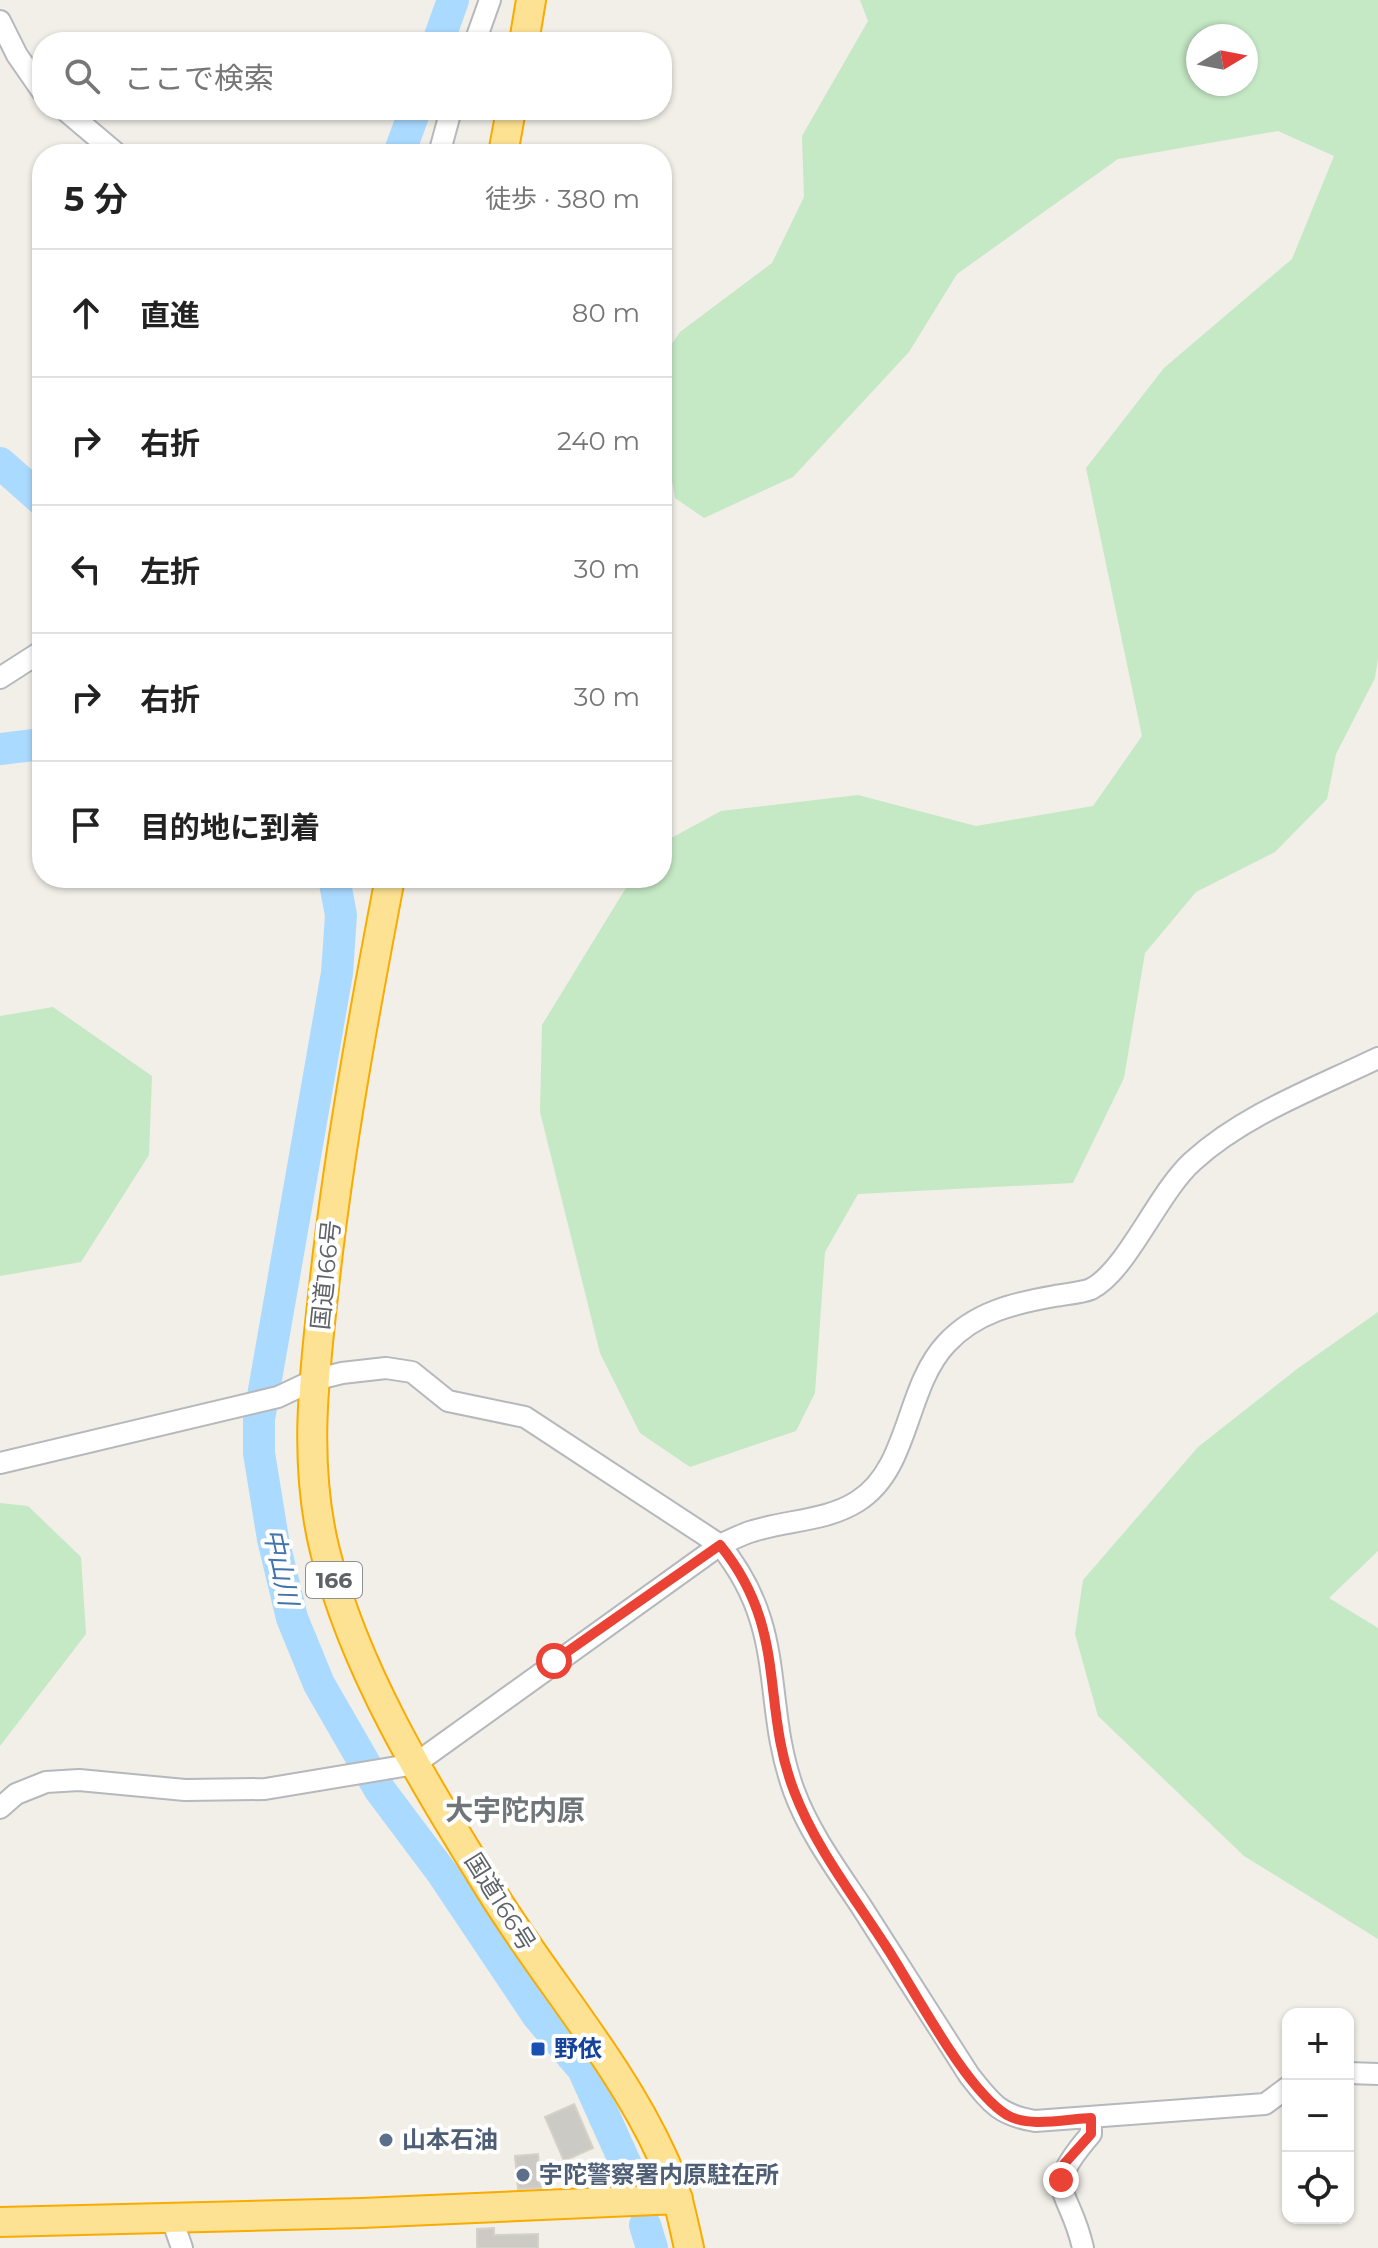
<!DOCTYPE html>
<html lang="ja">
<meta charset="utf-8">
<style>
body{margin:0;font-family:Montserrat,"Noto Sans JP",sans-serif;background:#f6f6f6;color:#222}
.controls{position:absolute;right:24px;bottom:24px;display:grid;overflow:hidden;border-radius:16px;box-shadow:0 2px 6px #0004}
.controls button{width:72px;height:72px;display:grid;place-items:center;padding:0;border:0;border-bottom:2px solid #e0e0e0;background:#fff;color:#222;font:40px sans-serif}
.compass{position:absolute;left:1186px;top:24px;width:72px;height:72px;border-radius:50%;background:#fff;box-shadow:0 2px 6px #0004;rotate:80deg}
.stop{position:absolute;width:24px;height:24px;margin:-18px;border:6px solid #ea4335;border-radius:50%;background:#fff}
.stop.end{background:#ea4335;border-color:#fff;box-shadow:0 2px 8px #0008}
.list{margin:0;padding:0;list-style:none}
h2{display:flex;justify-content:space-between;align-items:center;height:104px;margin:0;padding:0 32px;font-size:34px}
h2 small{font-size:26px;font-weight:400;color:#767676}
.list li{display:grid;grid-template-columns:52px 1fr auto;gap:24px;align-items:center;box-sizing:border-box;height:128px;padding:0 32px;border-top:2px solid #e0e0e0}
.list b{display:block;font-size:30px;white-space:nowrap}
.list em{font-size:26px;font-style:normal;color:#767676}
.icon{flex:none;width:44px;height:44px;fill:none;stroke:currentColor;stroke-width:2;stroke-linecap:round;stroke-linejoin:round}
.map{position:relative;flex:none;width:1378px;height:2248px;overflow:hidden}
.search{position:absolute;background:#fff;box-shadow:0 2px 6px #0004;left:32px;top:32px;width:640px;height:88px;display:flex;align-items:center;gap:20px;box-sizing:border-box;padding:0 28px;border-radius:32px;color:#767676;font-size:30px}
.panel{position:absolute;background:#fff;box-shadow:0 2px 6px #0004;left:32px;top:144px;width:640px;height:744px;border-radius:32px}
.map>svg:first-child{display:block}
.green{fill:#c5e8c5;fill-rule:evenodd}
.lines{fill:none;stroke-linecap:round;stroke-linejoin:round}
.river{stroke:#aadaff;stroke-width:32}
.building{fill:#cccac5;stroke:#d6d1c6;stroke-width:2}
.minor-casing{stroke:#b5b8bc;stroke-width:24}
.highway-casing{stroke:#f9ab00;stroke-width:32}
.minor{stroke:#fff;stroke-width:20}
.highway{stroke:#fde293;stroke-width:28}
.route{stroke:#ea4335;stroke-width:10}
.transit-dot{fill:#1a4fb4;stroke:#fff;stroke-width:3}
.service-dot{fill:#5c6f8a;stroke:#fff;stroke-width:3}
.labels{text-anchor:middle;stroke-width:8;stroke-linejoin:round;paint-order:stroke}
.shield{fill:#fff;stroke:#8f9295;stroke-width:2}
.shield-label{font-size:22px;font-weight:bold;fill:#5f6368}
.street-label{font-size:24px;fill:#5f6368;stroke:#fff}
.transit-label{font-size:24px;font-weight:bold;fill:#164399;stroke:#fff;text-anchor:start}
.service-label{font-size:24px;font-weight:bold;fill:#4e5e75;stroke:#fff;text-anchor:start}
.water-label{font-size:26px;font-style:italic;fill:#4174aa;stroke:#fff}
.quarter-label{font-size:28px;font-weight:bold;fill:#70757a;stroke:#fff}
</style>
<div class="map">
<svg width="1378" height="2248" viewBox="0 0 1378 2248">
<rect width="100%" height="100%" fill="#f1efe8"/>
<path class="green" d="M860,0H1378V658L1375,678L1336,754L1327,799L1275,852L1196,892L1145,953L1124,1078L1073,1183L858,1194L825,1252L815,1393L796,1431L690,1467L640,1433L600,1353L540,1112L542,1025L632,878H662V843L721,811L858,795L976,826L1093,806L1142,736L1086,468L1164,368L1292,259L1334,156L1278,131L1118,159L957,274L909,352L793,477L704,518L675,498L662,425V358L680,332L772,263L804,197L802,136L868,21ZM1246,36V84H1198V36Z
M53,1007L152,1076L149,1155L81,1262L0,1276V1016Z
M1378,1312V1551L1329,1598L1378,1628V1939L1244,1856L1098,1716L1075,1634L1083,1580L1198,1447L1297,1369Z
M0,1503L28,1506L81,1557L86,1634L0,1746Z"/>
<g class="lines">
<path class="river" d="M438,42L453,0
M399,154L415,110
M0,463L42,500
M0,749L42,744
M334,878L341,915L337,973L259,1419V1453L273,1539L292,1618L319,1684L380,1790L443,1874L538,2016L583,2069L627,2167
M645,2225L652,2248"/>
</g>
<path class="building" d="M574,2104L593,2148L564,2161L545,2117Z
M538,2154L541,2188L518,2189L515,2156Z
M494,2228V2235L538,2234V2248H477V2229Z"/>
<g class="lines">
<g class="minor-casing">
<path id="minor" d="M0,21L17,55L42,91
M475,42L490,0
M65,110L117,154
M439,154L451,110
M0,678L42,651
M0,1463L278,1397L314,1380L342,1373L386,1368L412,1372L448,1401L525,1417L720,1545C789,1630 761,1701 794,1791C809,1832 837,1870 861,1906C897,1963 933,2019 969,2075C991,2103 999,2115 1035,2121L1265,2104L1288,2087
M0,1808L16,1794L46,1782L79,1780L185,1790L265,1789L415,1764L720,1545C731,1540 742,1534 753,1531C788,1520 827,1521 858,1501C910,1468 905,1388 946,1344C975,1312 1015,1303 1055,1296C1066,1294 1081,1293 1091,1289C1127,1271 1158,1192 1193,1161C1245,1114 1316,1088 1378,1058
M1348,2073L1378,2074
M172,2219L182,2248
M1083,2248C1069,2185 1040,2193 1091,2134V2118"/>
</g>
<g class="highway-casing">
<path id="highway" d="M524,42L531,0
M503,154L511,110
M390,878C364,1014 339,1149 324,1287C314,1376 303,1463 325,1551C355,1672 425,1784 490,1889C545,1979 618,2060 662,2156C676,2185 682,2217 689,2248
M0,2222L362,2213L678,2199"/>
</g>
<use href="#minor" class="minor"/>
<use href="#highway" class="highway"/>
</g>
<g class="lines">
<path class="route" d="M554,1661L720,1545C789,1630 760,1702 794,1791C815,1847 855,1898 887,1948C915,1991 965,2089 1007,2115C1029,2128 1066,2119 1091,2118V2134L1064,2164L1061,2180"/>
</g>
<rect class="transit-dot" x="530" y="2041" width="16" height="16" rx="4"/>
<g class="service-dot">
<circle cx="386" cy="2140" r="8"/>
<circle cx="523" cy="2175" r="8"/>
</g>
<g class="labels">
<rect class="shield" x="306" y="1562" width="56" height="36" rx="6"/>
<g class="shield-label">
<text x="334" y="1588">166</text>
</g>
<g class="street-label">
<text transform="translate(326 1275) rotate(-84)" y="8">国道166号</text>
<text transform="translate(500 1902) rotate(58)" y="8">国道166号</text>
</g>
<g class="transit-label">
<text x="554" y="2057">野依</text>
</g>
<g class="service-label">
<text x="402" y="2148">山本石油</text>
<text x="539" y="2183">宇陀警察署内原駐在所</text>
</g>
<g class="water-label">
<text transform="translate(281 1567) rotate(78)" y="9">中山川</text>
</g>
<g class="quarter-label">
<text x="515" y="1820">大宇陀内原</text>
</g>
</g>
</svg>
<div class="controls">
<button>+</button>
<button>−</button>
<button><svg class="icon" aria-label="locate" viewBox="0 0 24 24"><circle cx="12" cy="12" r="6"/><path d="M12 2v4M12 18v4M2 12h4M18 12h4"/></svg></button>
</div>
<svg class="compass" viewBox="-18 -18 36 36"><path d="M0-13l5 13h-10z" fill="#e53935"/><path d="M0 13l5-13h-10z" fill="#767676"/></svg>
<div class="stop" style="left:554px;top:1661px"></div>
<div class="stop end" style="left:1061px;top:2180px"></div>
<div class="search"><svg class="icon" aria-label="search" viewBox="0 0 24 24"><circle cx="10" cy="10" r="6"/><path d="M15 15l6 6"/></svg>ここで検索</div>
<section class="panel">
<h2>5 分<small>徒歩 · 380 m</small></h2>
<ul class="list">
<li><svg class="icon" aria-label="ahead" viewBox="0 0 24 24"><path d="M12 20V5M6 11l6-6 6 6"/></svg><div><b>直進</b></div><em>80 m</em></li>
<li><svg class="icon" aria-label="right" viewBox="0 0 24 24"><path d="M7 20v-9h11M14 6l5 5-5 5"/></svg><div><b>右折</b></div><em>240 m</em></li>
<li><svg class="icon" aria-label="left" viewBox="0 0 24 24"><path d="M17 20v-9H6M10 6l-5 5 5 5"/></svg><div><b>左折</b></div><em>30 m</em></li>
<li><svg class="icon" aria-label="right" viewBox="0 0 24 24"><path d="M7 20v-9h11M14 6l5 5-5 5"/></svg><div><b>右折</b></div><em>30 m</em></li>
<li><svg class="icon" aria-label="arrive" viewBox="0 0 24 24"><path d="M6 21V4h12l-3 4 3 4H6"/></svg><div><b>目的地に到着</b></div></li>
</ul>
</section>
</div>
